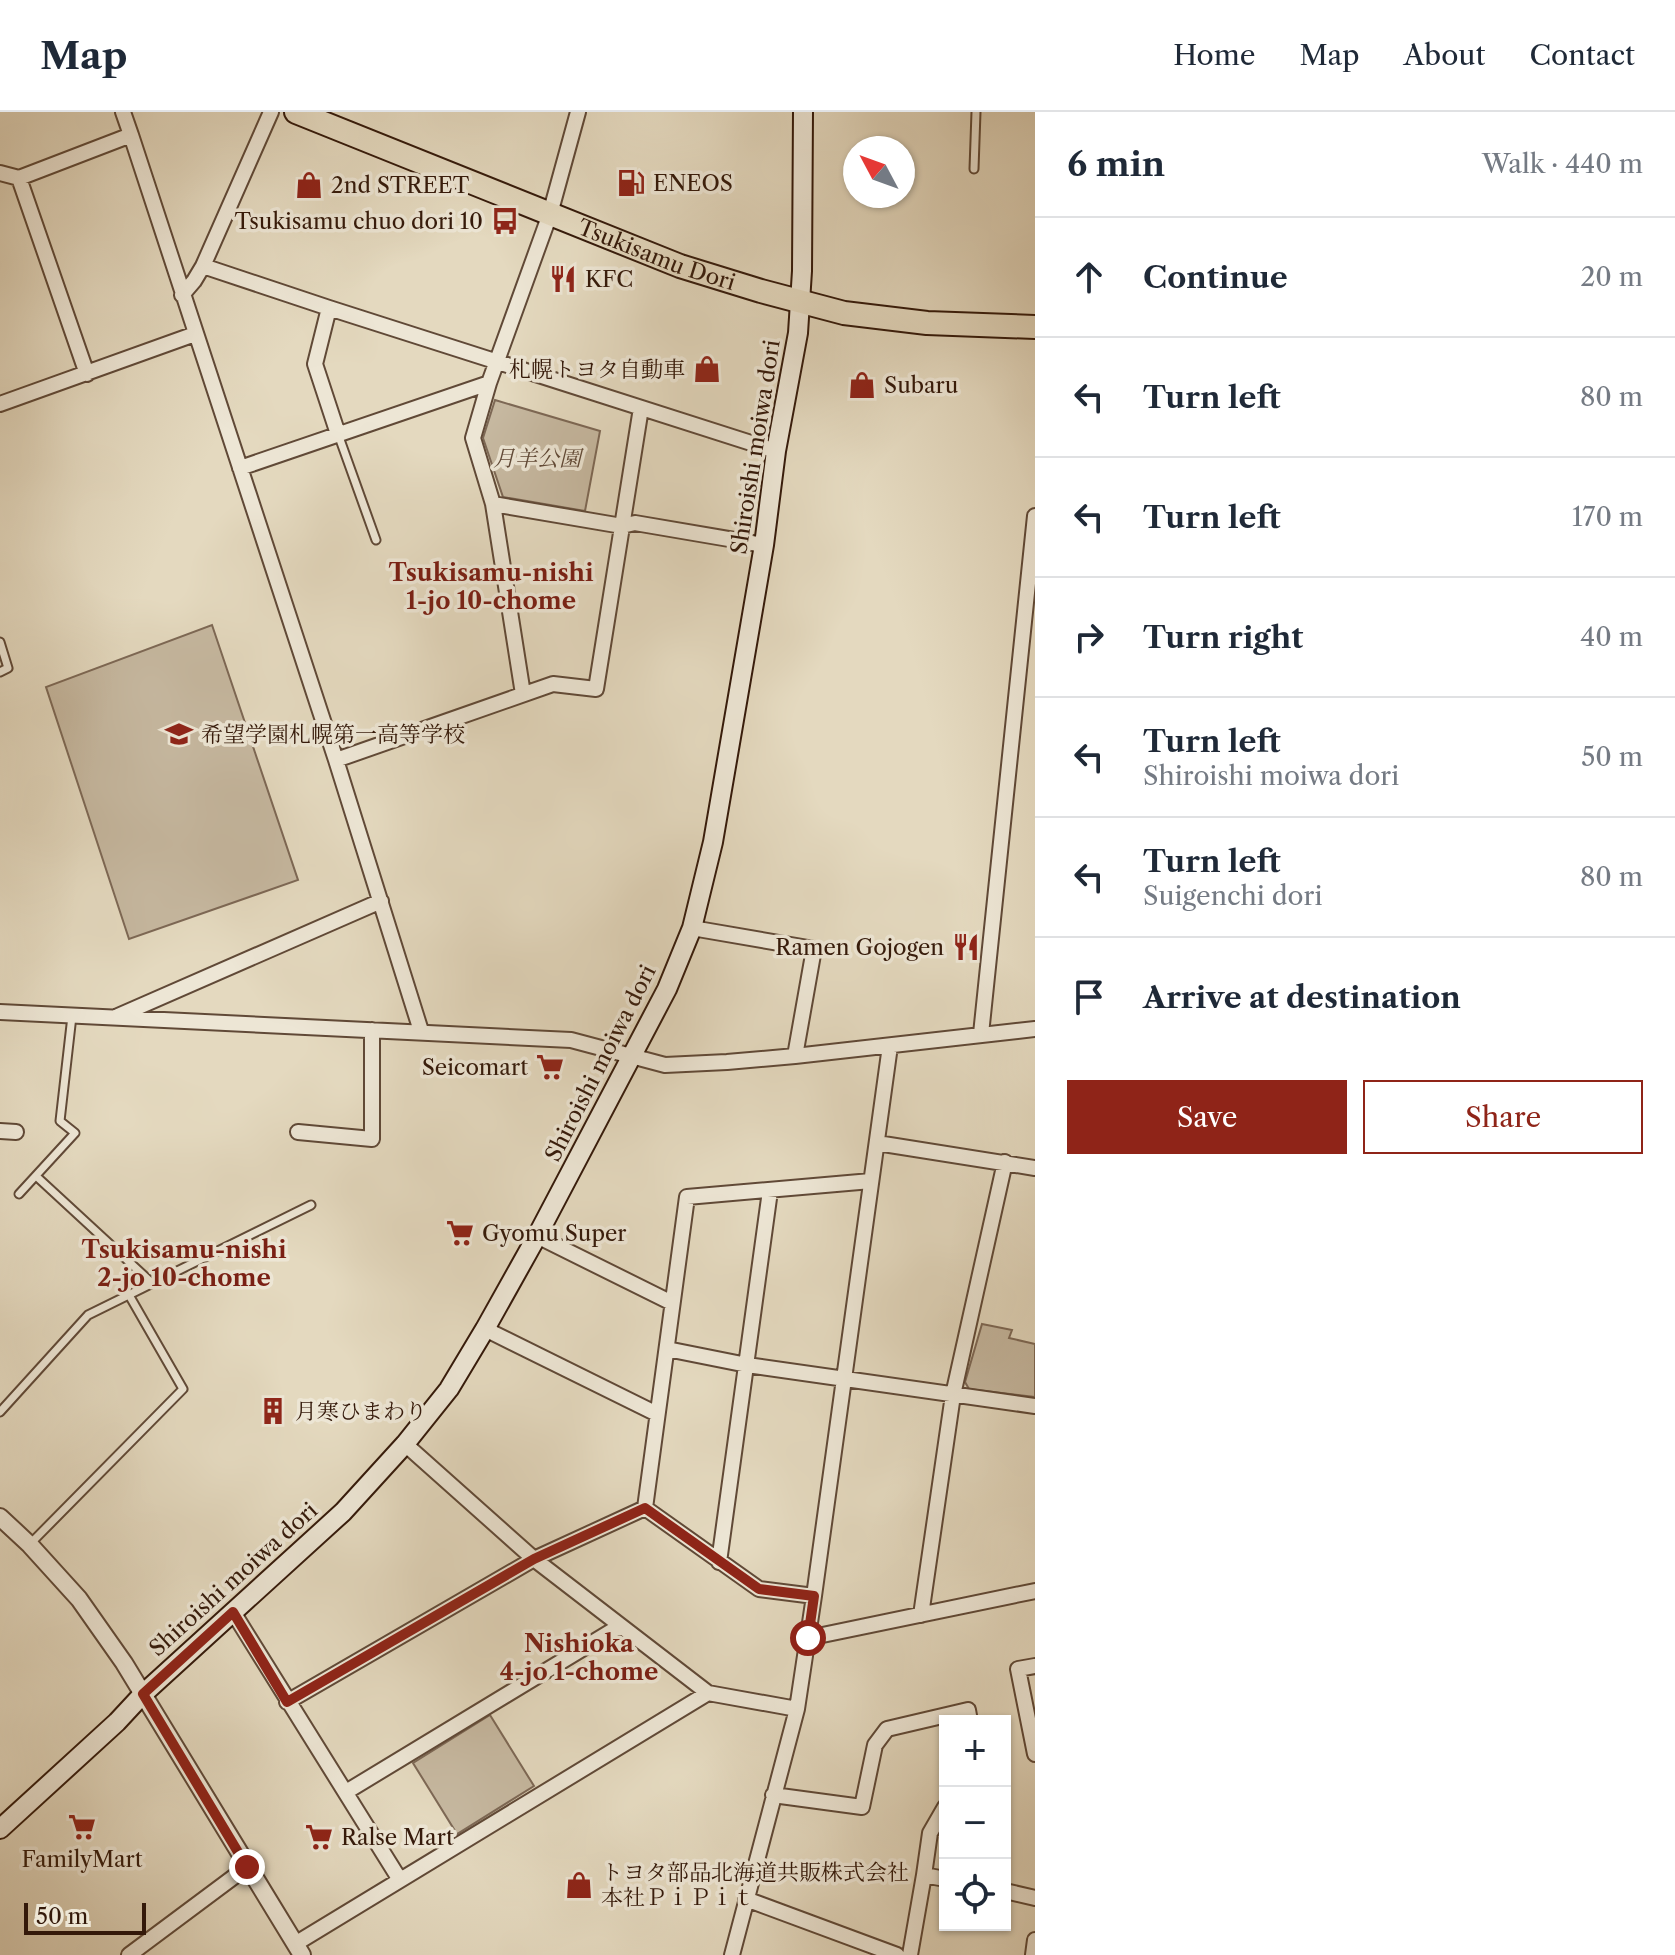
<!DOCTYPE html>
<meta charset="utf-8">
<style>
body{margin:0;font-family:"Libre Caslon Text","Noto Serif JP",serif;background:#f6f6f7;color:#1f2937}
.controls{position:absolute;right:24px;bottom:24px;display:grid;overflow:hidden;border-radius:0px;box-shadow:0 2px 6px #0004}
.controls button{width:72px;height:72px;display:grid;place-items:center;padding:0;border:0;border-bottom:2px solid #e0e1e3;background:#fff;color:#1f2937;font:40px sans-serif}
.compass{position:absolute;left:843px;top:24px;width:72px;height:72px;border-radius:50%;background:#fff;box-shadow:0 2px 6px #0004;rotate:311deg}
.scale{position:absolute;left:24px;bottom:20px;width:122px;box-sizing:border-box;padding-left:8px;border:4px solid #34190a;border-top:0;font-size:22px;line-height:28px;white-space:nowrap;color:#34190a;-webkit-text-stroke:6px #ede6d5;paint-order:stroke}
.stop{position:absolute;width:24px;height:24px;margin:-18px;border:6px solid #8f2418;border-radius:50%;background:#fff}
.stop.end{background:#8f2418;border-color:#fff;box-shadow:0 2px 8px #0008}
.list{margin:0;padding:0;list-style:none}
h2{display:flex;justify-content:space-between;align-items:center;height:104px;margin:0;padding:0 32px;font-size:34px}
h2 small{font-size:26px;font-weight:400;color:#747a83}
.list li{display:grid;grid-template-columns:52px 1fr auto;gap:24px;align-items:center;box-sizing:border-box;height:120px;padding:0 32px;border-top:2px solid #e0e1e3}
.list b{display:block;font-size:30px;white-space:nowrap}
.list p{margin:0;font-size:26px;white-space:nowrap;color:#747a83}
.list em{font-size:26px;font-style:normal;color:#747a83}
.actions{display:flex;gap:16px;padding:24px 32px}
.actions a{flex:1;padding:18px 0;border:2px solid #8f2418;border-radius:0px;text-align:center;font-size:28px;color:#8f2418}
.actions .main{background:#8f2418;color:#fff}
.icon{flex:none;width:44px;height:44px;fill:none;stroke:currentColor;stroke-width:2;stroke-linecap:round;stroke-linejoin:round}
.map{position:relative;flex:none;width:1035px;height:1843px;overflow:hidden}
header{display:flex;align-items:center;gap:48px;box-sizing:border-box;height:112px;padding:0 40px;background:#fff;border-bottom:2px solid #e0e1e3}
header strong{font-size:38px}
nav{display:flex;gap:44px;margin-inline-start:auto;font-size:28px}
main{display:flex}
aside{flex:1;background:#fff}
.map>svg:first-child{display:block}
.green{fill:#c6b8a0;stroke:#7d6855;stroke-width:2}
.lines{fill:none;stroke-linecap:round;stroke-linejoin:round}
.service-casing{stroke:#604937;stroke-width:11}
.minor-casing{stroke:#604937;stroke-width:18}
.tertiary-casing{stroke:#604937;stroke-width:20}
.secondary-casing{stroke:#34190a;stroke-width:22}
.trunk-casing{stroke:#34190a;stroke-width:26}
.service{stroke:#ede6d5;stroke-width:7}
.minor{stroke:#ede6d5;stroke-width:14}
.tertiary{stroke:#ede6d5;stroke-width:16}
.secondary{stroke:#ede6d5;stroke-width:18}
.trunk{stroke:#e4d9bf;stroke-width:22}
.route{stroke:#8f2418;stroke-width:10}
.labels{text-anchor:middle;stroke-width:7;stroke-linejoin:round;paint-order:stroke}
.poi-label{font-size:22px;fill:#34190a;stroke:#ede6d5;text-anchor:start}
.street-label{font-size:22px;fill:#34190a;stroke:#ede6d5}
.park-label{font-size:22px;font-style:italic;fill:#604937;stroke:#ede6d5}
.neighbourhood-label{font-size:24px;font-weight:bold;fill:#7a1f14;stroke:#ede6d5}
</style>
<header>
<strong>Map</strong>
<nav><a>Home</a><a>Map</a><a>About</a><a>Contact</a></nav>
</header>
<main>
<div class="map">
<svg width="1035" height="1843" viewBox="0 0 1035 1843">
<rect width="100%" height="100%" fill="#e4d9bf"/>
<filter id="stains"><feTurbulence type="fractalNoise" baseFrequency=".0025" numOctaves="4"/><feColorMatrix values="0 0 0 0 .2 0 0 0 0 .09 0 0 0 0 .02 0 0 0 .5 -.17"/></filter>
<radialGradient id="worn" r=".72"><stop offset=".6" stop-color="#630" stop-opacity="0"/><stop offset="1" stop-color="#630" stop-opacity=".3"/></radialGradient>
<path class="green" d="M495,288L600,319L585,399L503,385L483,326Z
M212,513L298,768L129,827L46,575Z
M982,1212L1012,1218L1009,1226L1035,1232V1285L969,1277L965,1270Z
M490,1603L534,1674L457,1722L413,1651Z"/>
<g class="lines">
<g class="service-casing">
<path id="service" d="M974,57L976,0
M338,322L376,428
M0,530L8,556L0,560
M36,1064L152,1171
M19,1082L75,1021L60,1009L72,904
M0,1300L88,1203L311,1093
M31,1431L183,1277L129,1183"/>
</g>
<g class="minor-casing">
<path id="minor" d="M123,0L131,23
M0,61L19,66L131,23L336,648L421,919
M19,66L87,262
M203,154L329,196L776,339
M182,183L194,169L203,154L271,0
M329,196L315,252L338,322
M0,292L195,222
M240,356L489,271
M493,392L622,414L635,411L764,433
M523,582L493,392L473,326L489,271L550,102L578,0
M336,648L553,572L596,577L641,296
M692,816L814,837L795,944
M0,900L571,928L665,953L727,950L795,944L1035,917
M118,904L381,789
M981,922L1035,404
M0,1019L16,1020
M298,1020L372,1027V918
M877,1031L1035,1056
M537,1124L672,1191
M485,1217L657,1302
M667,1237L747,1253L1035,1294
M405,1332L534,1447L708,1581L797,1597
M645,1396L759,1477L814,1484
M719,1450L770,1079
M233,1500L400,1768
M921,1503L953,1283L1005,1050
M808,1526L1035,1479
M1035,1554L1018,1557L1035,1642
M287,1590L534,1447L645,1396L687,1085L871,1069
M346,1680L620,1514
M773,1683L862,1695L875,1633L887,1617L968,1598L970,1609
M924,1763L930,1721L945,1695
M1005,1779L1035,1786
M746,1787L897,1843
M295,1832L708,1581
M129,1843L247,1755
M732,1843L797,1597L814,1484L890,934
M910,1843L924,1763L945,1767
M1033,1843L1035,1828"/>
</g>
<g class="tertiary-casing">
<path id="tertiary" d="M0,1405L30,1433L79,1487L124,1551L302,1843"/>
</g>
<g class="secondary-casing">
<path id="secondary" d="M0,1717L117,1610L143,1582L343,1400L405,1332L449,1277L485,1217L537,1124L667,877L692,816L713,730L764,433L776,339L798,221L802,159L803,0"/>
</g>
<g class="trunk-casing">
<g id="trunk">
<path id="s1" d="M296,0L680,154L761,179L844,201L927,211L1035,215"/>
</g>
</g>
<use href="#service" class="service"/>
<use href="#minor" class="minor"/>
<use href="#tertiary" class="tertiary"/>
<use href="#secondary" class="secondary"/>
<use href="#trunk" class="trunk"/>
</g>
<g class="lines">
<path class="route" d="M247,1755L143,1582L233,1500L287,1590L534,1447L645,1396L759,1477L814,1484L808,1526"/>
</g>
<defs>
<g id="fuel-bare" transform="scale(2.16)"><path d="M-5.5-6h7V0h2V4h1.3V-2.5L3-4.5l.8-.8L6-3V5H2.5V1h-1V6h-7ZM-4.2-4.7v3.2H.2V-4.7Z" fill="#8f2418" stroke="#ede6d5" stroke-width="2.5" paint-order="stroke"/></g>
<g id="shop-bare" transform="scale(2.16)"><path d="M-5-2.5h2.3a2.7 3.5 0 0 1 5.4 0H5L5.5 6h-11ZM-1.5-2.5h3a1.5 2.3 0 0 0-3 0Z" fill="#8f2418" stroke="#ede6d5" stroke-width="2.5" paint-order="stroke"/></g>
<g id="bus-bare" transform="scale(2.16)"><path d="M-5-6H5V4H4V6H2V4H-2V6H-4V4H-5ZM-3.5-4V0h7V-4ZM-3.5 1.2v1.5H-2V1.2ZM2 1.2v1.5H3.5V1.2Z" fill="#8f2418" stroke="#ede6d5" stroke-width="2.5" paint-order="stroke"/></g>
<g id="restaurant-bare" transform="scale(2.16)"><path d="M-5-6h1v4h1v-4h1v4h1v-4h1v5L-1.5 .5V6h-2V.5L-5-1ZM5-6V6H3V1.5H1.5Q1.5-4 5-6Z" fill="#8f2418" stroke="#ede6d5" stroke-width="2.5" paint-order="stroke"/></g>
<g id="school-bare" transform="scale(2.16)"><path d="M0-5L7-2L0 1L-7-2ZM-4 1L0 2.5L4 1V4Q0 6-4 4Z" fill="#8f2418" stroke="#ede6d5" stroke-width="2.5" paint-order="stroke"/></g>
<g id="supermarket-bare" transform="scale(2.16)"><path d="M-6-5.5h2.5l.6 2H6L4.5 2H-2.5L-4.4-4H-6ZM-1.5 3.2a1.3 1.3 0 1 0 .1 0ZM3 3.2a1.3 1.3 0 1 0 .1 0Z" fill="#8f2418" stroke="#ede6d5" stroke-width="2.5" paint-order="stroke"/></g>
<g id="building-bare" transform="scale(2.16)"><path d="M-4-6H4V6H1V3H-1V6H-4ZM-2.5-4.3h1.7v1.8h-1.7ZM.8-4.3h1.7v1.8H.8ZM-2.5-1h1.7V.8h-1.7ZM.8-1h1.7V.8H.8Z" fill="#8f2418" stroke="#ede6d5" stroke-width="2.5" paint-order="stroke"/></g>
</defs>
<g fill-rule="evenodd">
<use href="#fuel-bare" x="631" y="71"/>
<use href="#shop-bare" x="309" y="73"/>
<use href="#bus-bare" x="505" y="109"/>
<use href="#restaurant-bare" x="563" y="167"/>
<use href="#shop-bare" x="707" y="257"/>
<use href="#shop-bare" x="862" y="273"/>
<use href="#school-bare" x="179" y="622"/>
<use href="#restaurant-bare" x="966" y="835"/>
<use href="#supermarket-bare" x="550" y="955"/>
<use href="#supermarket-bare" x="460" y="1121"/>
<use href="#building-bare" x="273" y="1299"/>
<use href="#supermarket-bare" x="82" y="1715"/>
<use href="#supermarket-bare" x="319" y="1725"/>
<use href="#shop-bare" x="579" y="1773"/>
</g>
<g class="labels">
<g class="poi-label">
<text x="653" y="79">ENEOS</text>
<text x="331" y="81">2nd STREET</text>
<text x="483" y="117" text-anchor="end">Tsukisamu chuo dori 10</text>
<text x="585" y="175">KFC</text>
<text x="685" y="265" text-anchor="end">札幌トヨタ自動車</text>
<text x="884" y="281">Subaru</text>
<text x="201" y="630">希望学園札幌第一高等学校</text>
<text x="944" y="843" text-anchor="end">Ramen Gojogen</text>
<text x="528" y="963" text-anchor="end">Seicomart</text>
<text x="482" y="1129">Gyomu Super</text>
<text x="295" y="1307">月寒ひまわり</text>
<text x="341" y="1733">Ralse Mart</text>
<text x="82" y="1755" text-anchor="middle">FamilyMart</text>
<text x="601" y="1768">トヨタ部品北海道共販株式会社<tspan x="601" dy="25">本社ＰｉＰｉｔ</tspan></text>
</g>
<g class="street-label">
<text dy="8" stroke="none"><textPath href="#s1" startOffset="388">Tsukisamu Dori</textPath></text>
<text transform="translate(755 335) rotate(-81)" y="8">Shiroishi moiwa dori</text>
<text transform="translate(600 951) rotate(-63)" y="8">Shiroishi moiwa dori</text>
<text transform="translate(233 1467) rotate(-42)" y="8">Shiroishi moiwa dori</text>
</g>
<g class="park-label">
<text x="537" y="354">月羊公園</text>
</g>
<g class="neighbourhood-label">
<text x="491" y="469">Tsukisamu-nishi<tspan x="491" dy="28">1-jo 10-chome</tspan></text>
<text x="184" y="1146">Tsukisamu-nishi<tspan x="184" dy="28">2-jo 10-chome</tspan></text>
<text x="579" y="1540">Nishioka<tspan x="579" dy="28">4-jo 1-chome</tspan></text>
</g>
</g>
<rect width="100%" height="100%" filter="url(#stains)"/>
<rect width="100%" height="100%" fill="url(#worn)"/>
</svg>
<div class="controls">
<button>+</button>
<button>−</button>
<button><svg class="icon" aria-label="locate" viewBox="0 0 24 24"><circle cx="12" cy="12" r="6"/><path d="M12 2v4M12 18v4M2 12h4M18 12h4"/></svg></button>
</div>
<svg class="compass" viewBox="-18 -18 36 36"><path d="M0-13l5 13h-10z" fill="#e53935"/><path d="M0 13l5-13h-10z" fill="#747a83"/></svg>
<div class="scale">50 m</div>
<div class="stop" style="left:808px;top:1526px"></div>
<div class="stop end" style="left:247px;top:1755px"></div>
</div>
<aside>
<h2>6 min<small>Walk · 440 m</small></h2>
<ul class="list">
<li><svg class="icon" aria-label="ahead" viewBox="0 0 24 24"><path d="M12 20V5M6 11l6-6 6 6"/></svg><div><b>Continue</b></div><em>20 m</em></li>
<li><svg class="icon" aria-label="left" viewBox="0 0 24 24"><path d="M17 20v-9H6M10 6l-5 5 5 5"/></svg><div><b>Turn left</b></div><em>80 m</em></li>
<li><svg class="icon" aria-label="left" viewBox="0 0 24 24"><path d="M17 20v-9H6M10 6l-5 5 5 5"/></svg><div><b>Turn left</b></div><em>170 m</em></li>
<li><svg class="icon" aria-label="right" viewBox="0 0 24 24"><path d="M7 20v-9h11M14 6l5 5-5 5"/></svg><div><b>Turn right</b></div><em>40 m</em></li>
<li><svg class="icon" aria-label="left" viewBox="0 0 24 24"><path d="M17 20v-9H6M10 6l-5 5 5 5"/></svg><div><b>Turn left</b><p>Shiroishi moiwa dori</p></div><em>50 m</em></li>
<li><svg class="icon" aria-label="left" viewBox="0 0 24 24"><path d="M17 20v-9H6M10 6l-5 5 5 5"/></svg><div><b>Turn left</b><p>Suigenchi dori</p></div><em>80 m</em></li>
<li><svg class="icon" aria-label="arrive" viewBox="0 0 24 24"><path d="M6 21V4h12l-3 4 3 4H6"/></svg><div><b>Arrive at destination</b></div></li>
</ul>
<div class="actions"><a class="main">Save</a><a>Share</a></div>
</aside>
</main>
